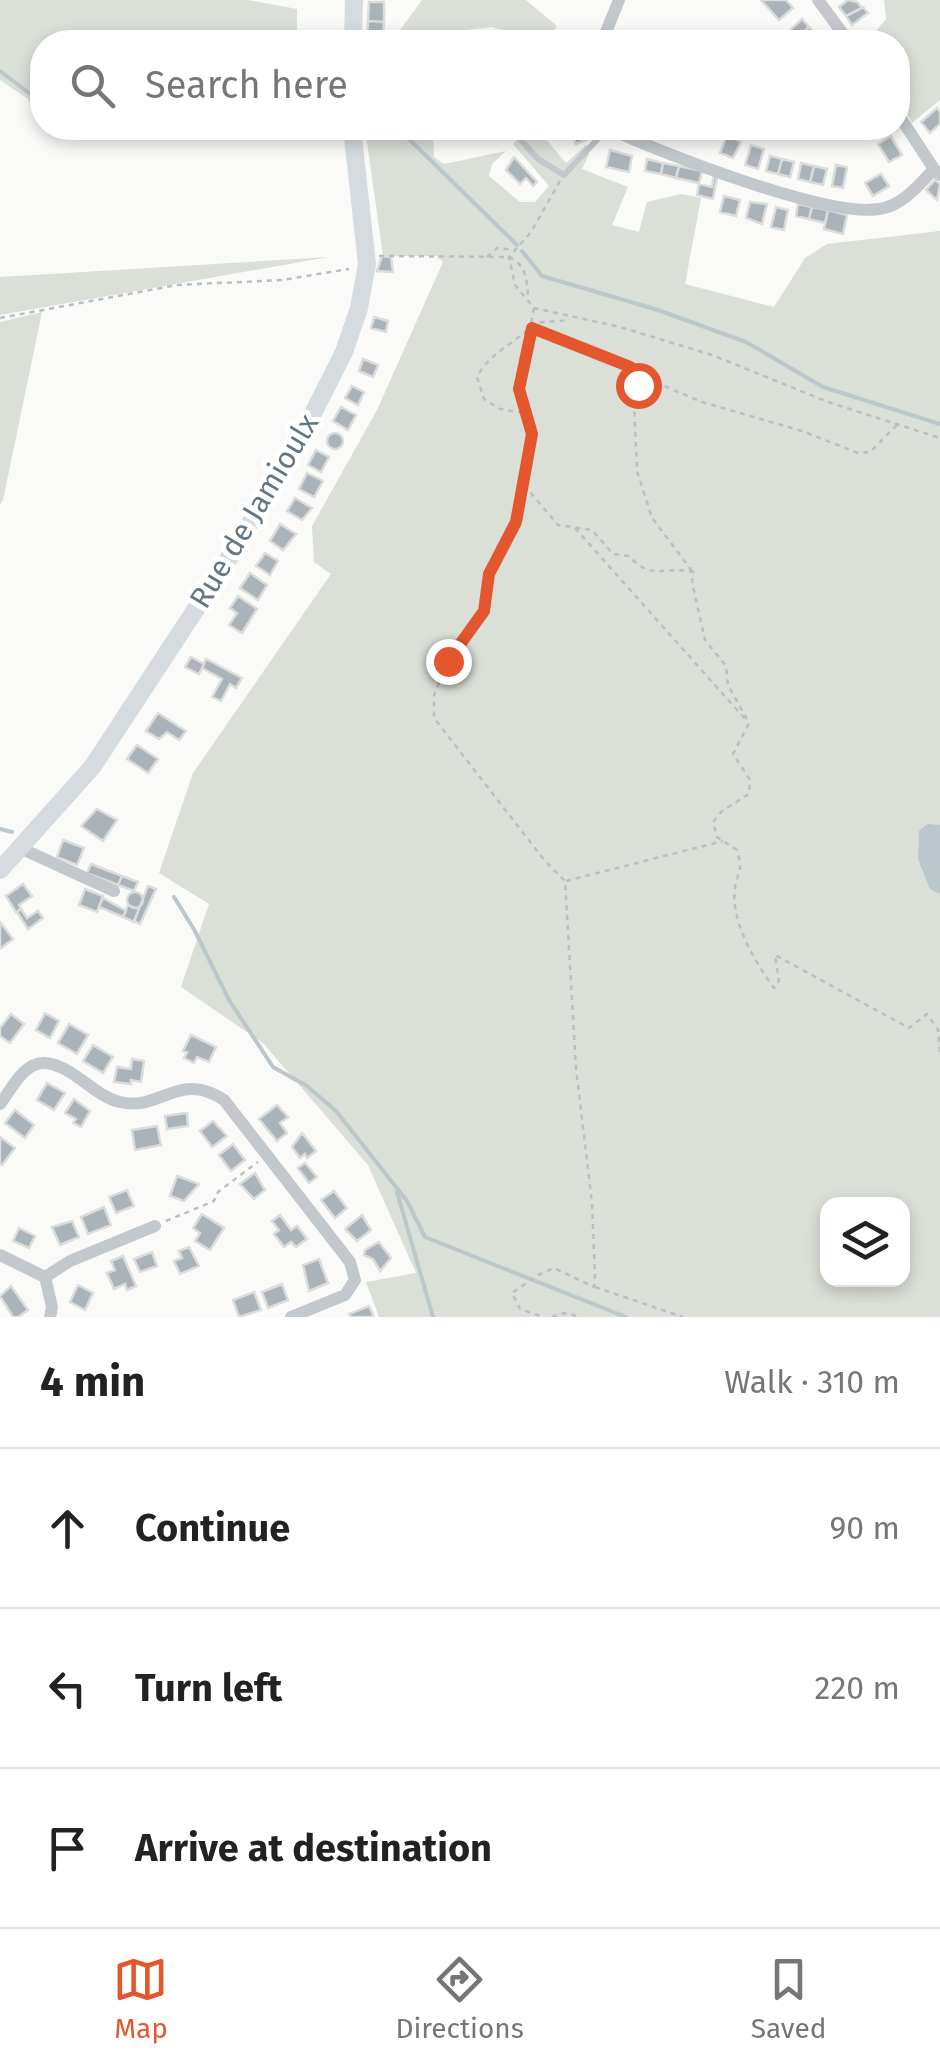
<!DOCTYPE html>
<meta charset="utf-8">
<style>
body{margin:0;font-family:"Fira Sans",sans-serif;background:#f6f6f6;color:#222}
.controls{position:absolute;right:30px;bottom:30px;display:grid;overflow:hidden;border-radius:20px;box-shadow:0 5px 15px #0003}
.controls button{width:90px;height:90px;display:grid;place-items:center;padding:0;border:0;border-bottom:2px solid #e0e0e0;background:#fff;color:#222;font:50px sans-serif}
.stop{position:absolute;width:30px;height:30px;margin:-22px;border:8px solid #e4572e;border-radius:50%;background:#fff}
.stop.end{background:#e4572e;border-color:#fff;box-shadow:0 2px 10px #0008}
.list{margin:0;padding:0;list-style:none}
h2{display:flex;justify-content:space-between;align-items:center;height:130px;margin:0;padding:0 40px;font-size:42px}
h2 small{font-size:32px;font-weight:400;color:#767676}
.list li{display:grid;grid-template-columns:65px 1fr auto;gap:30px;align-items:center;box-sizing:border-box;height:160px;padding:0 40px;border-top:2px solid #e0e0e0}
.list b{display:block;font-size:38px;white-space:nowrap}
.list em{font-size:32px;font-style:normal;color:#767676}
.icon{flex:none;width:55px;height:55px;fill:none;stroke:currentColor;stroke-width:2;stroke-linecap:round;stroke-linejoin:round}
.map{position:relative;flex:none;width:940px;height:1317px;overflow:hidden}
.search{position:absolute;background:#fff;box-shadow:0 5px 15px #0003;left:30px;right:30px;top:30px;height:110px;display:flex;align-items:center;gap:25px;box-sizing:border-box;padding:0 35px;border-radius:40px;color:#767676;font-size:38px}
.sheet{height:610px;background:#fff}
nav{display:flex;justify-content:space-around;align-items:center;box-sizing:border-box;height:140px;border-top:2px solid #e0e0e0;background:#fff;font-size:28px;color:#767676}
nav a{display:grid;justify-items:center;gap:5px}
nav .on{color:#e4572e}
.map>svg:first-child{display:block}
.green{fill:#dadfd7;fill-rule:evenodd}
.water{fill:#bbc7cb}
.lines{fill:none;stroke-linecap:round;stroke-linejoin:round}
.stream{stroke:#bbc7cb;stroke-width:4}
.building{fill:#aab3b9;stroke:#dcdcda;stroke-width:2.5}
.path{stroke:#bbbfc2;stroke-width:2.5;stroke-dasharray:5 5;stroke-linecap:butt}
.lane{stroke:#c3c8cc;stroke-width:6}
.street{stroke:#c3c8cc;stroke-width:12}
.secondary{stroke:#d6dbdf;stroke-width:18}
.route{stroke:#e4572e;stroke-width:12}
.labels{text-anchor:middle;stroke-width:10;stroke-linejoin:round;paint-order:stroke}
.street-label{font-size:30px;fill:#657683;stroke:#fff}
</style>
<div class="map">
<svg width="940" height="1317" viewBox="0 0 940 1317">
<rect width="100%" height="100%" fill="#fafaf8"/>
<path class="green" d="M0,0H248L297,9V30L307,42H42V124L28,99L0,80Z
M422,0H526L557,26L546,42L492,27L394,38Z
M884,0H940V100L912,123L898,96V42H874L871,37L886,19Z
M365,128H433L434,157L444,164L506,151L492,164L489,176L520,202H535L549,186L513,144L526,128H557L545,138L566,163L586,145L589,154L582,169L628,187L612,225L639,232L647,202L681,194L701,198L685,284L774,307L805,258L827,244L940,231V1317H379L366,1282L416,1273L368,1165L263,1043L181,987L209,904L159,873L193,773L331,574L314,562L312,526L377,410L443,262L436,256H383ZM828,1204H902V1280H828Z
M329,257L0,315V277Z
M42,312L3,500L0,505V322Z"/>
<path class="water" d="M928,824L940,825V894L930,889L918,859L919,831Z"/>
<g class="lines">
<path class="stream" d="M0,71L33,96L42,113
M51,128L66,133L132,128
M391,128L409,139L517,245
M522,251L542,276L658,310L746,342L823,387L940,424
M0,829L12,832
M174,897L195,931L229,1000L273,1067L307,1086L336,1111L407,1201L425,1237L626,1317
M397,1192L433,1317"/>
</g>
<path class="building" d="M761,0H786L793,8L779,20Z
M848,0L857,2L862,8L846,16L839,7Z
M369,2H384V22L368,21Z
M863,7L868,13L852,25L846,16Z
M802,19L809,27L798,37L791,29Z
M368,21L384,22L383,35H367Z
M809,27L817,36L809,42H802L798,37Z
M937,108L940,112V124L930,133L921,122Z
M564,128H585L590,138L576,144L571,132L567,134Z
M727,135L741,142L733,158L720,153Z
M891,136L902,155L889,162L878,144Z
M751,145L764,149L758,169L745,165Z
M610,150L632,156L629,172L606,167Z
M770,156L782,159L778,174L766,171Z
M514,157L537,182L533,186L526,178L520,184L506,170Z
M647,159L663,163L661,174L645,171Z
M782,159L794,162L790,177L778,174Z
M663,163L679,166L676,178L661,174Z
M801,163L814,166L810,182L798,179Z
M836,165L847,167L843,188L832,186Z
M679,166L702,171L699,183L676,178Z
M814,166L827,169L823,185L810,182Z
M881,174L889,186L873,196L865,183Z
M714,175L717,177L713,199L697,195L699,184L712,187Z
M935,180L940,184L937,200L926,190Z
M724,196L740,200L736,216L720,212Z
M750,202L767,204L762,224L746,218Z
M798,204L812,207L809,219L796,216Z
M776,207L788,210L784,230L771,227Z
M812,207L828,210L825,223L809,219Z
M828,210L847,215L843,234L824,229Z
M382,256L391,257L393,272L377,271Z
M374,317L388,321L386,332L371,328Z
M363,359L378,365L373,377L359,371Z
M352,386L364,392L358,405L345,398Z
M341,407L356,415L348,430L333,421Z
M327 441a8 8 0 1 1 16 0a8 8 0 1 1-16 0Z
M316,450L329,457L321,472L308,465Z
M307,473L323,481L314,497L299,489Z
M295,498L312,508L302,520L287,511Z
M280,524L296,534L283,550L270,541Z
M265,553L278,561L270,575L256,566Z
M250,573L267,585L258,600L240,588Z
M238,596L257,609L242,633L229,625L237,613L230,608Z
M191,657L204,664L199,674L185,667Z
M206,659L242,678L236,688L230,684L221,701L212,697L222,679L202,668Z
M158,713L186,731L179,740L167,732L159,739L146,731Z
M137,745L158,759L148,773L127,759Z
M97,809L117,820L103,841L81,826Z
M63,840L84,848L77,865L57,857Z
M91,864L122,876L118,885L87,873Z
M122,876L138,882L134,891L118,885Z
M23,884L32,896L19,905L21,909L16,912L6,896Z
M148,886L156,889L140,924L134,921Z
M85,889L103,896L97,912L79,905Z
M127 900a8 8 0 1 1 16 0a8 8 0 1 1-16 0Z
M103,898L126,911L123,917L99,907Z
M128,905L139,909L134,922L123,917Z
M21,909L27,918L38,911L43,918L28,929L17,912Z
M0,922L13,939L1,948L0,946Z
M45,1013L59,1021L50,1038L36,1030Z
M11,1014L24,1024L10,1043L0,1036V1028Z
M69,1024L88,1035L77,1054L58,1043Z
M191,1035L216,1047L209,1062L197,1057L194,1063L184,1058L187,1052L183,1051Z
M93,1045L113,1057L103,1073L83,1061Z
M132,1059L144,1061L141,1082L131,1080V1084L114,1082L117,1067L131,1069Z
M47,1083L65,1093L54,1110L37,1100Z
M74,1099L90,1111L81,1127L73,1123L76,1119L65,1113Z
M277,1105L288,1117L280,1123L287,1133L277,1141L259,1119Z
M15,1110L34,1125L25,1138L5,1123Z
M187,1113L188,1126L167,1129L165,1116Z
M213,1121L227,1136L212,1147L200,1131Z
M157,1126L161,1145L135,1150L132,1130Z
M302,1133L316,1151L307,1158L305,1154L300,1158L292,1147Z
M0,1137L15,1148L2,1165L0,1163Z
M233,1144L245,1160L231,1171L219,1155Z
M305,1163L317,1177L309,1183L298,1168Z
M255,1173L265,1190L254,1199L240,1184Z
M177,1176L199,1184L184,1201L170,1196Z
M127,1190L134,1206L116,1213L109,1197Z
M334,1191L347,1208L335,1218L321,1200Z
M104,1207L111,1225L88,1234L81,1217Z
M202,1214L224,1228L210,1250L195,1241L200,1233L193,1228Z
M280,1215L291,1230L297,1226L307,1239L296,1247L291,1242L284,1247L274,1234L279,1230L272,1221Z
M362,1215L371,1230L357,1241L345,1229Z
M72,1221L79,1237L60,1245L52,1227Z
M19,1228L35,1236L29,1248L13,1241Z
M379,1242L391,1258L380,1271L373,1259L364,1255L365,1250Z
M189,1247L199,1266L180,1274L174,1261L182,1258L179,1251Z
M152,1252L157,1266L140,1272L134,1259Z
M123,1256L136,1286L127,1290L125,1284L114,1289L107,1273L115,1270L111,1261Z
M319,1259L328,1283L309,1291L303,1265Z
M282,1284L288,1300L268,1308L262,1292Z
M78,1285L93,1293L85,1310L70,1302Z
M11,1286L28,1310L18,1317H13L0,1296Z
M254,1292L261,1310L239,1317L233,1300Z
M369,1306L374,1317H351L349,1314Z"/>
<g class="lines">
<path class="path" d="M560,181L531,232L509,257L515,285L534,308L620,327L712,355L828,402L940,438
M379,256L509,257C526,265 527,279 528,296
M487,257L497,248L515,250
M534,308L519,389L532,434L516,522L489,574L485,611L448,661L434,695V718L545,861L565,881L576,1068L592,1203L595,1275L594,1287L554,1268L538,1275L512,1293L520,1309L543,1317
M0,318L177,285L282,280L349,269
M534,328L628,366L654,382
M523,413L500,409L484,399L477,377C490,352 515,344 534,323L570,320
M524,485L558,525L592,530L613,554L629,556C652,582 665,565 693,572L692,582L705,640L726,666L728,685L749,723L733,754L750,780L749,794L722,811L713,822L717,837L737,850C743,873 739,867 735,887C730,921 755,962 774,988L779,981L775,955L909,1028L927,1014L938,1030L940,1054
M575,528L746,720
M692,571L652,518L637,471L634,403L638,385L655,382L702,402L802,431L858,453L870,452L898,424
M566,881L723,841
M166,1221L214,1201L218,1192L258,1162
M595,1287L683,1317
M552,1317L565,1313L581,1317"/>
<path class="lane" d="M520,139L538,159L564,175L608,128"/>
<path class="street" d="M818,0L849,42
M602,42L619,0
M898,114L934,169
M608,128C659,152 827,218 879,209C902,206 919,185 934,169L940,175
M20,848L114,891
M0,1104C11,1090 24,1062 44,1063C72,1064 93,1096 120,1102C160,1112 179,1070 224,1100L350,1262L355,1280L345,1295L291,1317
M0,1255L45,1277L52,1307L50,1317
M45,1277L70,1261L155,1226"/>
<path class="secondary" d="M353,42L354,0
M0,870L93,766L226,563L293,453L344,352L359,308L367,264L352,128"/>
</g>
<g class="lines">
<path class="route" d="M448,661L484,611L489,574L516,522L532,434L519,389L532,328L628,366L655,382L638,385"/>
</g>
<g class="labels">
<g class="street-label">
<text transform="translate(254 511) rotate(-59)" y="10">Rue de Jamioulx</text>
</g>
</g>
</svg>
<div class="controls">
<button><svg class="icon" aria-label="layers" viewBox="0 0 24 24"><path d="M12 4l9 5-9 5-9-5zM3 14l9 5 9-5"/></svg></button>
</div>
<div class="stop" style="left:638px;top:385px"></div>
<div class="stop end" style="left:448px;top:661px"></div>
<div class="search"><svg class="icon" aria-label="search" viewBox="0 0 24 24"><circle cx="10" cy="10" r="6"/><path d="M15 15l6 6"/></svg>Search here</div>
</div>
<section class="sheet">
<h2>4 min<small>Walk · 310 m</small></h2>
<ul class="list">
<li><svg class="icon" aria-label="ahead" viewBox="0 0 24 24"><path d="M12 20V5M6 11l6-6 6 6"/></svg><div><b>Continue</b></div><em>90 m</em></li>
<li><svg class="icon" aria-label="left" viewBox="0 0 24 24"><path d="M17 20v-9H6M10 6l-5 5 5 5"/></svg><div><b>Turn left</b></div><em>220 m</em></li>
<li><svg class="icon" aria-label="arrive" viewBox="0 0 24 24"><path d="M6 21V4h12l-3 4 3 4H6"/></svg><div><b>Arrive at destination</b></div></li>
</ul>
</section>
<nav>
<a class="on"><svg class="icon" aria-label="map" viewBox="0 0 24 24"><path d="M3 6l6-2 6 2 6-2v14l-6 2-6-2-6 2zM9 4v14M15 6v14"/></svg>Map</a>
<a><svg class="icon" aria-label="directions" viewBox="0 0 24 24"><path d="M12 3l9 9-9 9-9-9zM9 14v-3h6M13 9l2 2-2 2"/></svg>Directions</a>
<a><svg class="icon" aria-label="saved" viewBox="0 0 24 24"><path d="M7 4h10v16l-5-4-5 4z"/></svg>Saved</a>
</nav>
